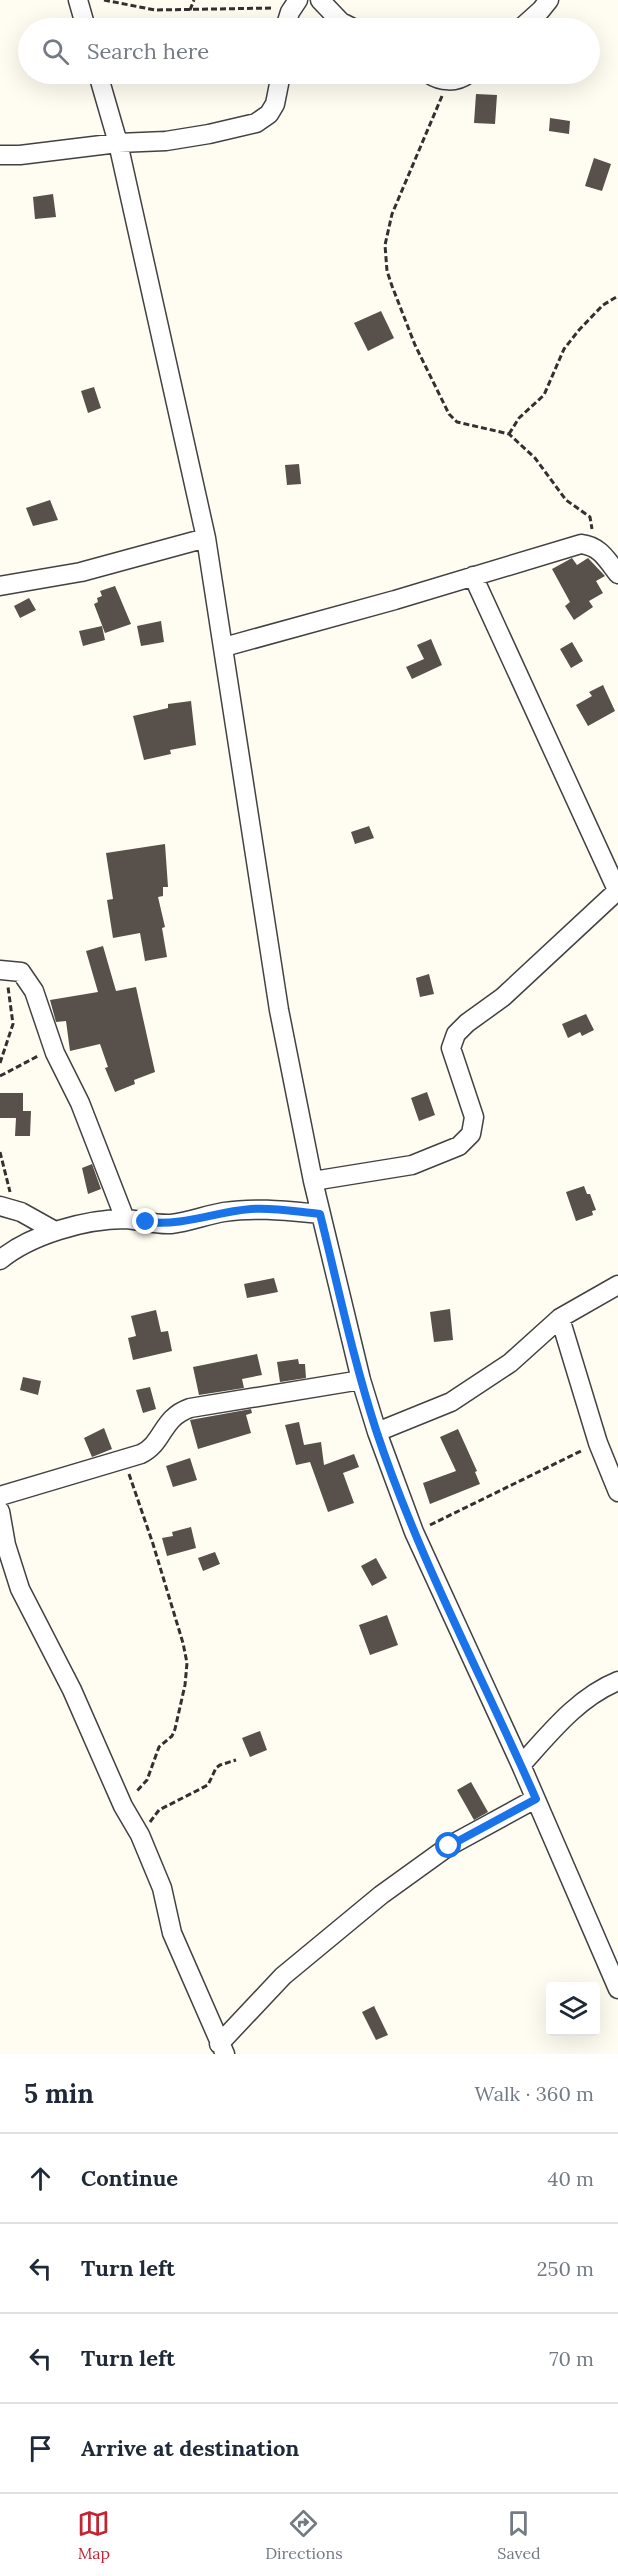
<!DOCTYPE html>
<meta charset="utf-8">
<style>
body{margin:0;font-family:Lora,serif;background:#f2f2f3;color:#1f2937}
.controls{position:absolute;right:18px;bottom:18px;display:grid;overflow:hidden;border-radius:6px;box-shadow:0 6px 24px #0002}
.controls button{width:54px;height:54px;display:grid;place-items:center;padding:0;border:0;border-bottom:2px solid #e0e1e3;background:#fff;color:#1f2937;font:30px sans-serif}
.stop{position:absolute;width:18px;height:18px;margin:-14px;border:4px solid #1a73e8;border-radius:50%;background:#fff}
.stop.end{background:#1a73e8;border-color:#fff;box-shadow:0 2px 6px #0008}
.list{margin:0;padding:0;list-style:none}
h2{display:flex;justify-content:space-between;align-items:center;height:78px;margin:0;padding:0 24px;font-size:26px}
h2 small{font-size:20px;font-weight:400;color:#747a83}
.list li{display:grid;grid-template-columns:39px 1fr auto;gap:18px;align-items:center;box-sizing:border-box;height:90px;padding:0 24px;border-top:2px solid #e0e1e3}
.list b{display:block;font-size:22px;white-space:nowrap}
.list em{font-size:20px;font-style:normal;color:#747a83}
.icon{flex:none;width:33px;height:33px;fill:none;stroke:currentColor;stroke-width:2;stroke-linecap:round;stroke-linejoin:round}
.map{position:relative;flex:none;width:618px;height:2054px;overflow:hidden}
.search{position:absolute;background:#fff;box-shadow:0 6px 24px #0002;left:18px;right:18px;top:18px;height:66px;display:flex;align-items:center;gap:15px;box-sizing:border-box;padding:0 21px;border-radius:33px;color:#747a83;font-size:22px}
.sheet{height:438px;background:#fff}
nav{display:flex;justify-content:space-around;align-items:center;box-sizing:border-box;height:84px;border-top:2px solid #e0e1e3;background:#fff;font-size:16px;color:#747a83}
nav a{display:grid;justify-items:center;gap:3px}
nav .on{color:#c32432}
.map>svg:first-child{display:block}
.building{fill:#58504b}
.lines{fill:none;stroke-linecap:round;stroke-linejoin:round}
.street-casing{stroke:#424242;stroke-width:21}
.path{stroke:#313131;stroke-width:3;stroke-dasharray:6 3;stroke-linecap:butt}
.street{stroke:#fff;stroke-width:18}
.route{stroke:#1a73e8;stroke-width:8}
</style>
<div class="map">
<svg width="618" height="2054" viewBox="0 0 618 2054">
<rect width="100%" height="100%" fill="#fffcf2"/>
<path class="building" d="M476,94L497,95L495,124L474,123Z
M550,118L570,121L569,134L549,131Z
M594,158L611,164L602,191L585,186Z
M53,194L56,217L35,219L33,197Z
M381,311L394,338L368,351L354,323Z
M94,387L101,408L88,413L81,391Z
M299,464L301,484L287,485L285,465Z
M50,500L58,520L33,526L26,508Z
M572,558L577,565L588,558L605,576L596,581L603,593L589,601L593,607L574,620L565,606L570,602L552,569Z
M115,586L131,624L105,633L94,604L98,602L97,598L102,596L100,591Z
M29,598L36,610L20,618L14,606Z
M161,621L164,642L141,646L137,626Z
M102,626L105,640L83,646L79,631Z
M431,639L442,665L412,679L406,667L424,659L417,645Z
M572,642L583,661L571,668L560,649Z
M603,685L615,711L588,726L576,705L592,696L589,692Z
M191,701L196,745L170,750L171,754L144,760L133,716L168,708V704Z
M369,826L374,838L355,844L351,832Z
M165,844L168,887H163V896L158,897L165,927L162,928L167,957L145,961L140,933L113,938L107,900L113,899L106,853Z
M103,946L116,991L136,987L155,1072L134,1080L135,1084L115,1092L105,1068L108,1067L100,1044L70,1051L66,1021L56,1022L50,1000L98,992L86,951Z
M429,974L434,994L420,997L416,978Z
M586,1014L594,1030L582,1036L580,1032L568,1038L562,1024Z
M427,1092L435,1115L419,1121L411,1098Z
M0,1093H23V1111H31L30,1136H15L16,1118H0Z
M92,1164L101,1189L88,1194L82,1168Z
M584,1186L587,1194H590L596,1210L592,1211L593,1215L576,1221L566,1192Z
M274,1278L278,1292L247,1298L244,1284Z
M450,1309L453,1340L434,1342L430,1312Z
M156,1310L161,1332L168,1331L172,1351L133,1360L128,1338L136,1336L131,1316Z
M257,1354L262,1375L242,1379L244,1388L199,1395L193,1367Z
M298,1359L299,1364H305L306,1378L280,1382L277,1362Z
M23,1377L41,1381L38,1395L20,1390Z
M150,1387L156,1409L143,1413L136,1390Z
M251,1409L252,1413L246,1415L251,1433L198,1449L190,1420Z
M299,1422L304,1445L321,1442L324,1465L354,1454L359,1467L343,1473L354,1503L328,1512L310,1462L296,1465L285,1425Z
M104,1428L112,1449L92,1457L84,1438Z
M458,1429L477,1471L475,1472L480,1484L430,1504L423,1483L456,1471L440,1437Z
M190,1458L197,1480L173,1487L166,1466Z
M191,1527L196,1548L167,1556L162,1538L173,1536L172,1532Z
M215,1552L220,1564L203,1571L198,1558Z
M376,1558L387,1578L372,1586L361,1566Z
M387,1615L398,1645L370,1655L359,1625Z
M260,1731L267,1750L250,1757L242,1738Z
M471,1782L488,1812L474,1820L457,1790Z
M374,2006L388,2035L376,2040L362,2012Z"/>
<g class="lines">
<g class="street-casing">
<path id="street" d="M78,0L86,28
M320,0L341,22L353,28
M285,28L290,12L298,0
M521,28L541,10L549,0
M98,74L118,143L206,538L279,1010L313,1181L361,1380L377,1432L414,1532L521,1765L618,1989
M429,74C441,82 456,83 468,74
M0,155H20L118,143L166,141L209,134L256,123L269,114L275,104L281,74
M473,576L618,892
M0,586L81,572L206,538
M224,647L395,600L581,544C600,546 607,560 618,574
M0,970L21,972L34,991L55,1053L80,1103L125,1219
M313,1181L412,1165L459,1146L471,1134L474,1117L451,1048L456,1034L467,1023L503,997L617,891
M0,1206L21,1212L55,1231
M0,1260C30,1235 85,1219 125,1219C140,1220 155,1225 171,1224C189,1222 206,1215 224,1212C256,1207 288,1211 320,1214
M560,1318L598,1443L618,1492
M377,1432L451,1402L510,1363L560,1318L618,1285
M0,1496L141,1454C164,1443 161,1418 190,1408L361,1380
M0,1511L6,1545L20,1589L72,1690L123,1806L140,1835L162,1888L172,1933L225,2054
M521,1765C549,1734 578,1697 618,1681
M219,2044L283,1976L381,1895L449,1846L535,1799"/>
</g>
<path class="path" d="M104,0L155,10L274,8
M190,10L194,0
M442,96L392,214L385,245L387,271L392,286L415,345L449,414L457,422L509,434L535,458L566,500L590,517L592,529
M509,434L519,418L544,395L564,349L579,330L603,305L618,296
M0,1063L13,1024L8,987
M0,1076L38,1056
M0,1152L10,1192
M129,1474L153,1544L183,1643L187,1663L185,1685L175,1729L172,1736L159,1747L147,1780L136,1792
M430,1525L583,1450
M150,1822L159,1810L208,1785L216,1768L220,1765L236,1760"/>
<use href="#street" class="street"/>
</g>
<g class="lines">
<path class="route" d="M146,1222C186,1226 213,1212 251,1209C273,1207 298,1212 320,1214C338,1286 353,1359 376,1430C418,1557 482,1676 536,1799L449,1846"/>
</g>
</svg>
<div class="controls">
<button><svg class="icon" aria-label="layers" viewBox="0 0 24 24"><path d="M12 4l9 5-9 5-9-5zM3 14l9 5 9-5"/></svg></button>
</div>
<div class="stop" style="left:449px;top:1846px"></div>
<div class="stop end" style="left:146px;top:1222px"></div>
<div class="search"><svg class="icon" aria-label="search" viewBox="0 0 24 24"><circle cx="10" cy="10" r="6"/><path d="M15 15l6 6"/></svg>Search here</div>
</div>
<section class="sheet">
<h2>5 min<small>Walk · 360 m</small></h2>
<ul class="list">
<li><svg class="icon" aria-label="ahead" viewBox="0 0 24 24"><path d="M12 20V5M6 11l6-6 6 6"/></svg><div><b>Continue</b></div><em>40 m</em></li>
<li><svg class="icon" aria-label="left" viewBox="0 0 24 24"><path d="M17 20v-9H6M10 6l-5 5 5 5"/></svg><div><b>Turn left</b></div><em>250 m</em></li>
<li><svg class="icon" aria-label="left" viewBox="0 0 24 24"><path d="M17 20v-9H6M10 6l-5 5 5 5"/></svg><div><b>Turn left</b></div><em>70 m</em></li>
<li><svg class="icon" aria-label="arrive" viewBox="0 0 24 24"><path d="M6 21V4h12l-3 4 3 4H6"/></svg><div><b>Arrive at destination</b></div></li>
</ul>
</section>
<nav>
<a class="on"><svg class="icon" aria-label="map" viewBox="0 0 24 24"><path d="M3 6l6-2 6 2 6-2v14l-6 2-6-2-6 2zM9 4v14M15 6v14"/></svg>Map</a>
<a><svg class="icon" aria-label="directions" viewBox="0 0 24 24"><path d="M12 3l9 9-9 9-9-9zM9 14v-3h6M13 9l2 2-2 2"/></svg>Directions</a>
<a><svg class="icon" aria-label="saved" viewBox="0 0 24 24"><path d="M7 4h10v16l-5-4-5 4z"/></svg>Saved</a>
</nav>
